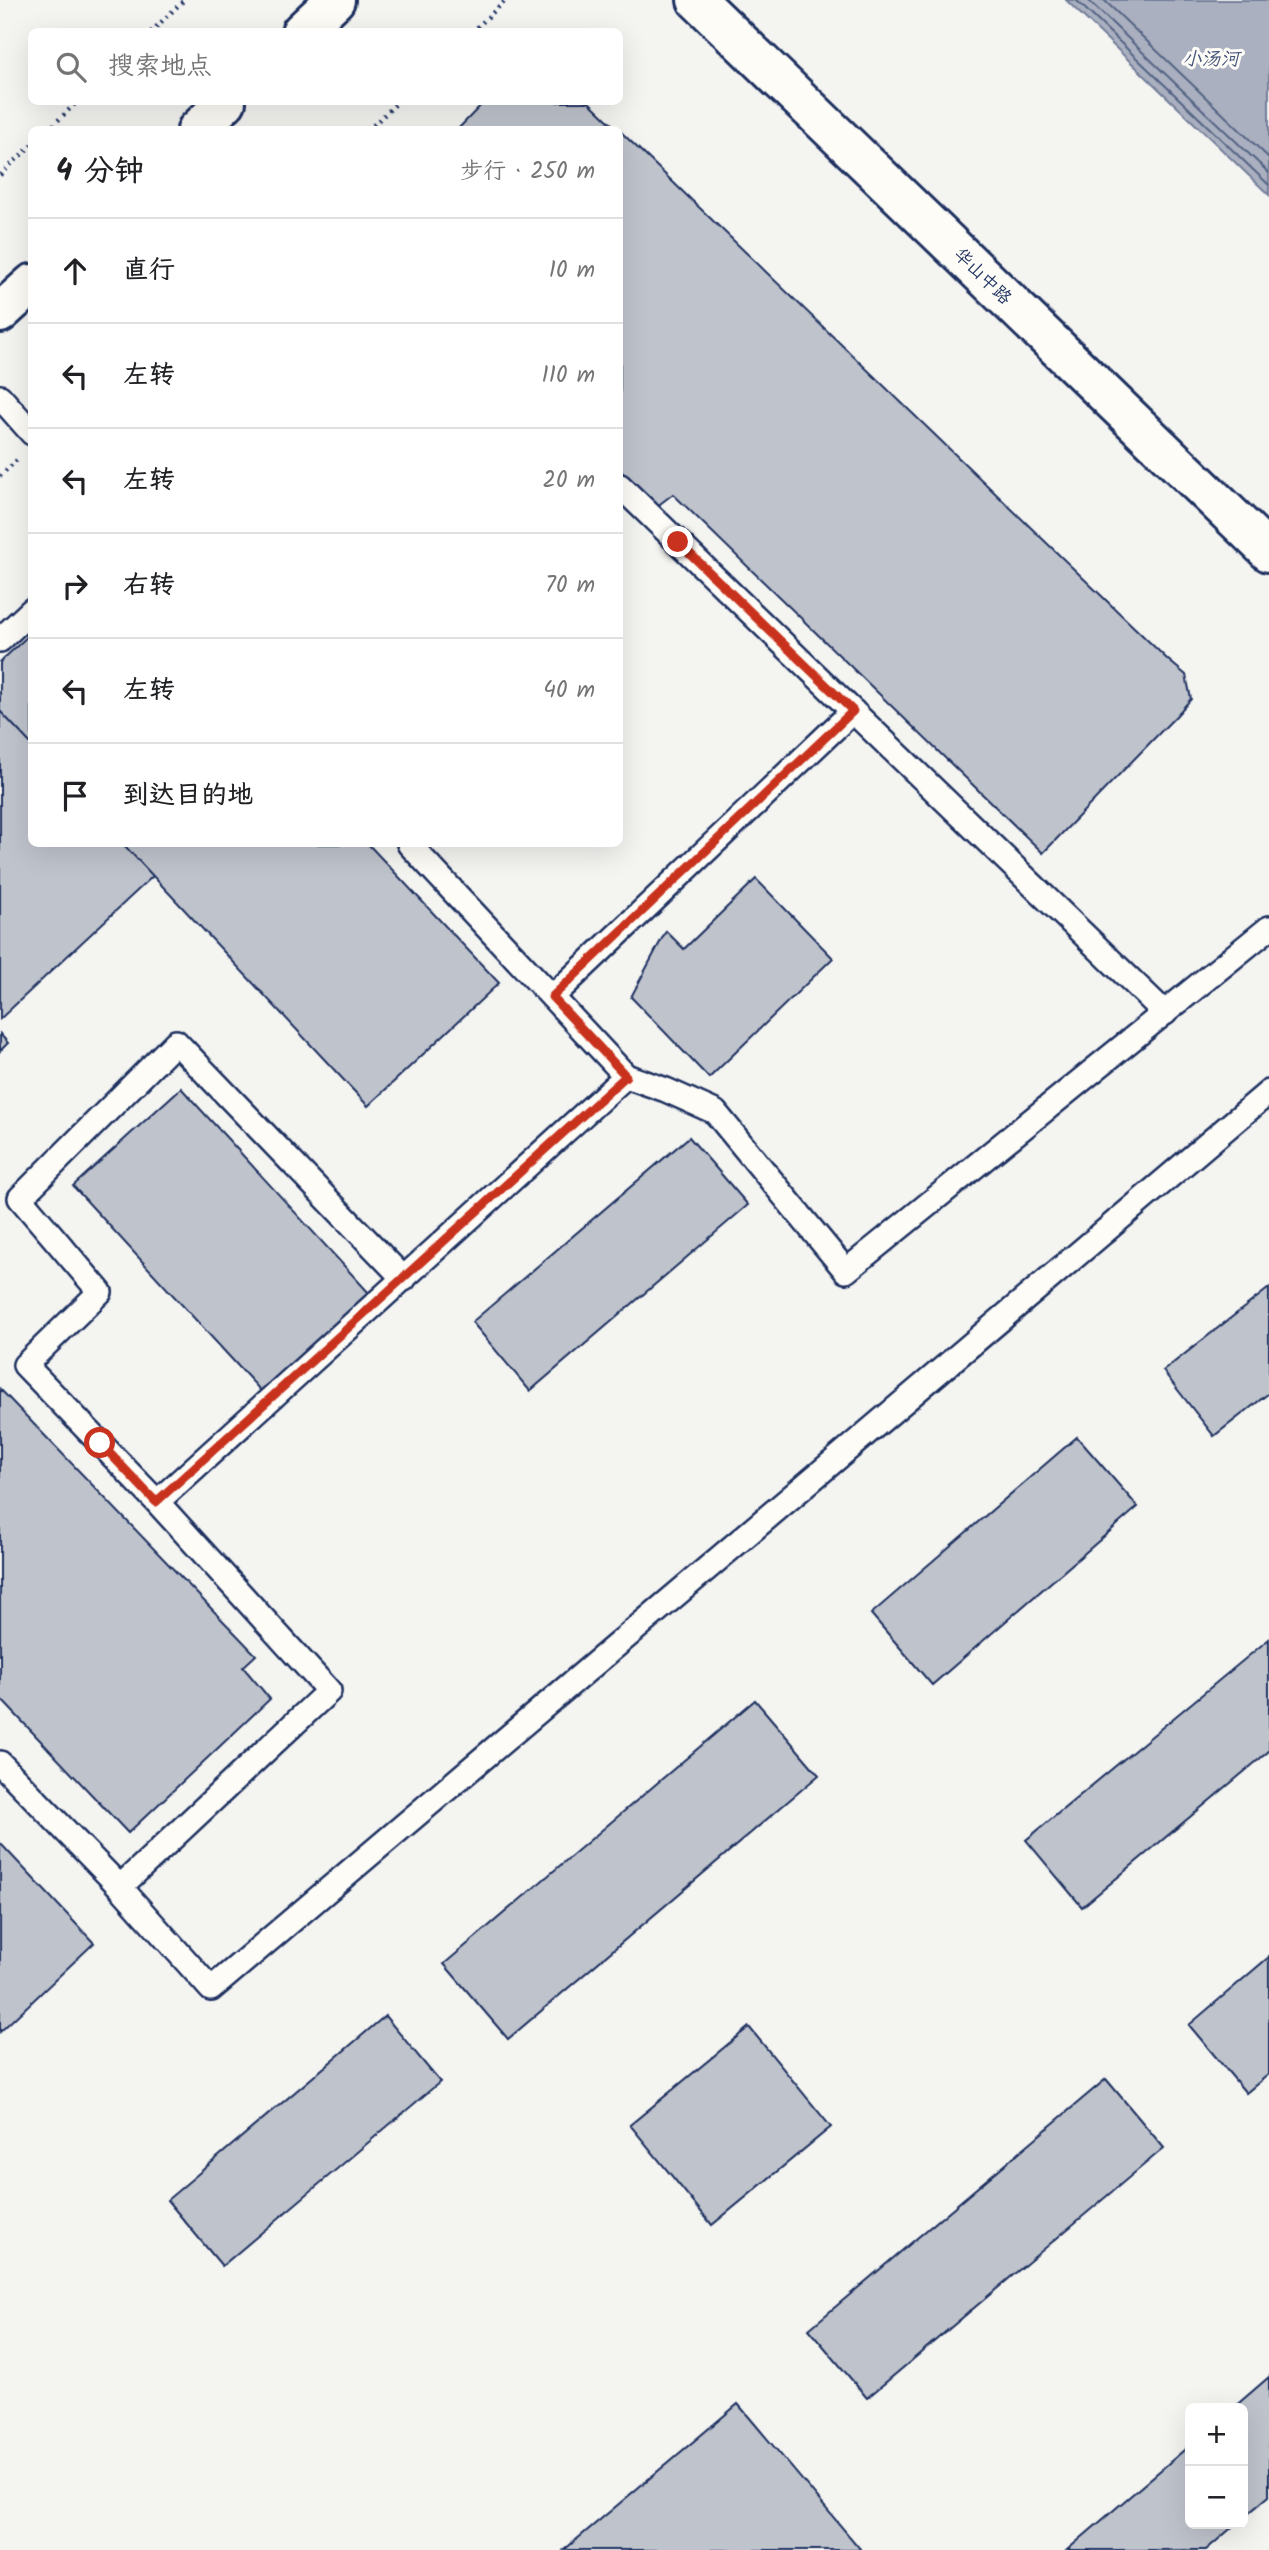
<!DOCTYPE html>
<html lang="zh">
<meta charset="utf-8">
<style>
body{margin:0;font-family:Kalam,"LXGW WenKai TC",sans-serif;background:#f6f6f6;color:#202124}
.controls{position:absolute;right:21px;bottom:21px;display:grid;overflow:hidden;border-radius:10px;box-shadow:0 7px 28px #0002}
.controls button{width:63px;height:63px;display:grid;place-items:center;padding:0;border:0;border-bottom:2px solid #e0e0e0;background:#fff;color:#202124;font:35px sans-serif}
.stop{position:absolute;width:21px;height:21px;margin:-16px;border:5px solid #c8321e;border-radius:50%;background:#fff}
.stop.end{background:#c8321e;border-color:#fff;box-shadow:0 2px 7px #0008}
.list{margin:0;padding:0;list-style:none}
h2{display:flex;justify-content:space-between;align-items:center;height:91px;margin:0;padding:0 28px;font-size:30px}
h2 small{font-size:23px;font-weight:400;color:#757577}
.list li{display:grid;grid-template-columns:46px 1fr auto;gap:21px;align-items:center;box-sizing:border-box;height:105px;padding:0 28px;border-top:2px solid #e0e0e0}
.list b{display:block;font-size:26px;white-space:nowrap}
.list em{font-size:23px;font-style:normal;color:#757577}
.icon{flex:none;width:38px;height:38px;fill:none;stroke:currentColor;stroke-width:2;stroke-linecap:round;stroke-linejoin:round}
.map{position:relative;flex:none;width:1269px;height:2550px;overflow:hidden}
.search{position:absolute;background:#fff;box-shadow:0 7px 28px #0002;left:28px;top:28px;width:595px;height:77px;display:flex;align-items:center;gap:18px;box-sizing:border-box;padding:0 24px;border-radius:10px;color:#757577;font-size:26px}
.panel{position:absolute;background:#fff;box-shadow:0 7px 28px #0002;left:28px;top:126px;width:595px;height:721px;border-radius:10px}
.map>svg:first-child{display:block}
.water{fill:#aab0bf;stroke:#717c98;stroke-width:2}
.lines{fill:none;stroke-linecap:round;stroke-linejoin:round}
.shore{stroke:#546385;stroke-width:2}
.building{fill:#bfc3cc;stroke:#1b2f5e;stroke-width:2}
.lane-casing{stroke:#1b2f5e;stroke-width:28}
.secondary-casing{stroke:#1b2f5e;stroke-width:44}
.path{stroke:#1b2f5e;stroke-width:4.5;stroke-dasharray:2 5;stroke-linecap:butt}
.lane{stroke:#fdfcf7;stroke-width:23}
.secondary{stroke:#fdfcf7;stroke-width:38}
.route{stroke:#c8321e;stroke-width:9}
.labels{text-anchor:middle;stroke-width:6;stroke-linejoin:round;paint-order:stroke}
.street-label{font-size:18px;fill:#1b2f5e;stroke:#fdfcf7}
.water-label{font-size:19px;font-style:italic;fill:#46567b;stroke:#fdfcf7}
</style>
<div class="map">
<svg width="1269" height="2550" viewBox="0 0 1269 2550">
<rect width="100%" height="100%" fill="#f4f4f1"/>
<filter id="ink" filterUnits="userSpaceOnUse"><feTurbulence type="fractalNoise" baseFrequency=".0143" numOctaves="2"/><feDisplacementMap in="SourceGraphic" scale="14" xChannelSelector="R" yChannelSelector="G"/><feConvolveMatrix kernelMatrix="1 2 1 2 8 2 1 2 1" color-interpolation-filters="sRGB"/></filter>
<g filter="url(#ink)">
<path class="water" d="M1066,0H1269V195Z"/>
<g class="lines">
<path class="shore" d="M1076,0L1269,185
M1088,0L1269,173
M1104,0L1269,158"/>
</g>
<path class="building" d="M484,102H589L618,130H457Z
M620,131L1167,659L1186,675L1191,699L1176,716L1043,853L673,494L656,507L620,470Z
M32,632V745L0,711V662Z
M0,711L32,745V844H123L153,876L0,1019Z
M123,844H368L499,983L368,1106Z
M756,879L833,958L709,1078L631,997L666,931L684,949Z
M0,1034L8,1043L0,1051Z
M181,1088L369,1293L261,1391L73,1186Z
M689,1137L748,1205L530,1391L472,1322Z
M1269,1288V1393L1214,1436L1163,1371Z
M0,1389L256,1655L243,1667L270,1699L128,1833L0,1698Z
M1077,1437L1138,1507L932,1685L871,1614Z
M1269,1639V1751L1082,1907L1026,1840Z
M755,1700L819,1775L508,2039L444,1964Z
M0,1843L94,1943L0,2032Z
M1269,1957V2074L1246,2093L1189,2025Z
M385,2016L440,2082L222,2266L167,2200Z
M749,2027L831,2127L712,2225L630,2125Z
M1106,2079L1164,2148L867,2398L809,2329Z
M1269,2377V2496L1243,2518V2408H1233Z
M738,2404L861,2550H564Z
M1190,2445V2524H1236L1206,2550H1067Z"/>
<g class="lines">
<g class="lane-casing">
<path id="lane" d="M0,397L32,433
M620,486L1165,1013
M0,640L32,610
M409,844L626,1076L157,1502L329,1691L120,1887L211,1989L1269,1092
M552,997L853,711
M626,1076L666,1090L715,1112L846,1271L1269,928
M157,1502L25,1365L100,1292L20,1198L176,1042L404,1279
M0,1763L120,1887"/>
</g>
<g class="secondary-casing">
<path id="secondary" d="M697,0L1269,552
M301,32L335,0
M197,130L226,102
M0,313L32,284"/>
</g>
<path class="path" d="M151,32L184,0
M472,32L506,0
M48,130L77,102
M368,130L398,102
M0,175L32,145
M0,476L17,460"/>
<use href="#lane" class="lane"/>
<use href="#secondary" class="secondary"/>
</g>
</g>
<g class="lines" filter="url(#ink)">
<path class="route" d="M100,1443L156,1502L626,1076L552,997L853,711L678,542"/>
</g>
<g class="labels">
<g class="street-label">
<text transform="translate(983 276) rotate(44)" y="6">华山中路</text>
</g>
<g class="water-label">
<text x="1211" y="65">小汤河</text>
</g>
</g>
</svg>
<div class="controls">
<button>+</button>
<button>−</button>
</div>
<div class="stop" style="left:100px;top:1443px"></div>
<div class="stop end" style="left:678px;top:542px"></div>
<div class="search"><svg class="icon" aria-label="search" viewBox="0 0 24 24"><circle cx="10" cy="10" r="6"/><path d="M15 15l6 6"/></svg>搜索地点</div>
<section class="panel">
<h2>4 分钟<small>步行 · 250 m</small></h2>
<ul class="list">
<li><svg class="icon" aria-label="ahead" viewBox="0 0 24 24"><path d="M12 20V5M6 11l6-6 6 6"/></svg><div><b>直行</b></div><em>10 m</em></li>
<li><svg class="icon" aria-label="left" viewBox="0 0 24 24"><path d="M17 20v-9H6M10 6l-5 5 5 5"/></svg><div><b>左转</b></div><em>110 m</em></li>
<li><svg class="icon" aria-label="left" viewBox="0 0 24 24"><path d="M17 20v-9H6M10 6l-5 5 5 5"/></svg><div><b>左转</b></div><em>20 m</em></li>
<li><svg class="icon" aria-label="right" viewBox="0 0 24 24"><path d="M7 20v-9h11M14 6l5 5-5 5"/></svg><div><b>右转</b></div><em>70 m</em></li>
<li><svg class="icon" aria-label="left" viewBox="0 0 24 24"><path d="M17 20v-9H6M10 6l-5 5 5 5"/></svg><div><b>左转</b></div><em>40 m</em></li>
<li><svg class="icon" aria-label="arrive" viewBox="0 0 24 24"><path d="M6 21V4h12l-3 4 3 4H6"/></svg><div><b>到达目的地</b></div></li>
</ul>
</section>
</div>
